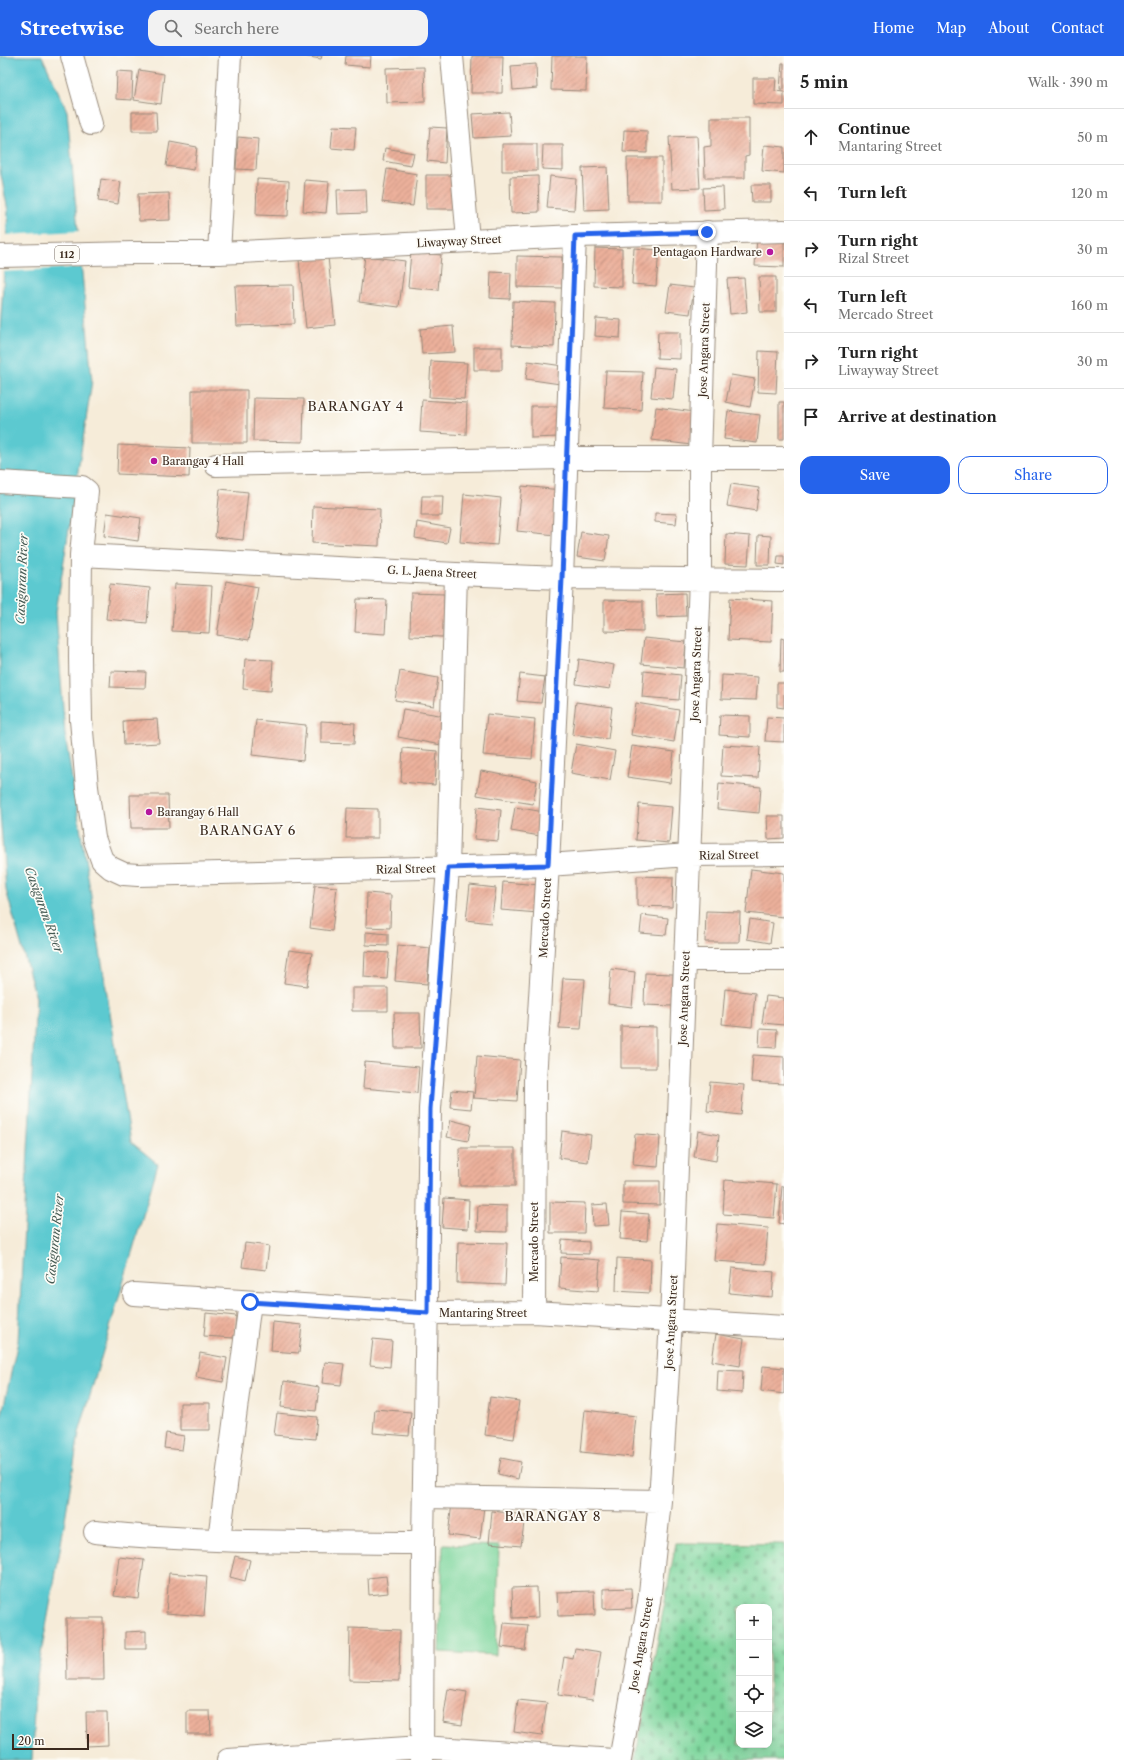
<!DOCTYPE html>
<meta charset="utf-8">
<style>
body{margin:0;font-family:"Libre Caslon Text",serif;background:#f2f2f2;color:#222}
.controls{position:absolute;right:12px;bottom:12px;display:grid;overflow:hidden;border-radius:8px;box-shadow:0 4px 16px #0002}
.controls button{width:36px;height:36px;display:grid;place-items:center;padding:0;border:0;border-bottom:1px solid #e0e0e0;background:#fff;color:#222;font:20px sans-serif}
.scale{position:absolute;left:12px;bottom:10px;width:77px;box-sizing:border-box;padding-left:4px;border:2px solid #3b2a1e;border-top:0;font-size:11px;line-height:14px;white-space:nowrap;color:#3b2a1e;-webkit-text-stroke:3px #fdfcf7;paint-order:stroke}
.stop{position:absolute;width:12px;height:12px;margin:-9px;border:3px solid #2563eb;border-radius:50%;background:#fff}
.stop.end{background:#2563eb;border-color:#fff;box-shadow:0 1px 4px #0008}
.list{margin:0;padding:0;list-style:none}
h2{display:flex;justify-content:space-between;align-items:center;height:52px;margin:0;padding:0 16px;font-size:17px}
h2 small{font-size:13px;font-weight:400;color:#767676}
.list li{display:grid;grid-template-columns:26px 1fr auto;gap:12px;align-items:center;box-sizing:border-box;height:56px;padding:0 16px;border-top:1px solid #e0e0e0}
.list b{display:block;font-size:15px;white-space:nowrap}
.list p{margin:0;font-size:13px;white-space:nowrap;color:#767676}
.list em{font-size:13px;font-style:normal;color:#767676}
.actions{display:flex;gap:8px;padding:12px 16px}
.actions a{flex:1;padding:9px 0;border:1px solid #2563eb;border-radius:12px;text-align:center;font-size:14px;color:#2563eb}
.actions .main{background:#2563eb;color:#fff}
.icon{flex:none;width:22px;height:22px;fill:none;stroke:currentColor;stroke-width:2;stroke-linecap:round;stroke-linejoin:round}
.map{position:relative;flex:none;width:784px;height:1704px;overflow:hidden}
header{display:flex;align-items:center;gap:24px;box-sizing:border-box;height:56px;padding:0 20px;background:#2563eb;color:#fff}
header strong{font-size:19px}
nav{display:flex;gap:22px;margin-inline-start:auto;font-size:14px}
.search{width:280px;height:36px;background:#f2f2f2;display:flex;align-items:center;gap:10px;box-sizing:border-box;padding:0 14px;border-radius:12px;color:#767676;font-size:15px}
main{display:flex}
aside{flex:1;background:#fff}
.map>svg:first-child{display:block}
.green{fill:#7bd59b;stroke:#5b805c}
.cemetery{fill:url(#cemetery-stones);stroke:#5b805c;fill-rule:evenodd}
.water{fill:#5bc9d0;stroke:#4b7a77}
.pier{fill:#f6ecd9}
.building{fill:url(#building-hatch)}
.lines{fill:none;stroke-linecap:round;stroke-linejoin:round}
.minor-casing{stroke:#988b7c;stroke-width:24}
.major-casing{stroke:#988b7c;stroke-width:24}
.minor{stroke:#fff;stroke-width:22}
.major{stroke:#fff;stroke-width:22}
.route{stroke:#2563eb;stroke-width:5}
.poi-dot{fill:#b5179e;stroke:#fdfcf7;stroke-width:1.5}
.labels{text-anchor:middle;stroke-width:3.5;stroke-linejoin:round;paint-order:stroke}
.shield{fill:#fdfcf7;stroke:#75695f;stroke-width:1}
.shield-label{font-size:10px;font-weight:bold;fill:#3b2a1e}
.street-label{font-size:11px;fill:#3b2a1e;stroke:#fdfcf7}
.poi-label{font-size:11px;fill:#3b2a1e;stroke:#fdfcf7;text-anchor:start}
.water-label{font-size:12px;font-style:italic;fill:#455a53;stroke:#fdfcf7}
.quarter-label{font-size:13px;letter-spacing:1px;fill:#3b2a1e;stroke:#fdfcf7}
</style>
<header>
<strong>Streetwise</strong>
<div class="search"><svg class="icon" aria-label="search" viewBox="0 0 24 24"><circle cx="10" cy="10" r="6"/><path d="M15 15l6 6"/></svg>Search here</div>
<nav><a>Home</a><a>Map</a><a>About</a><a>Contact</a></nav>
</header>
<main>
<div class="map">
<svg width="784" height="1704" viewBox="0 0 784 1704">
<defs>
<pattern id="cemetery-stones" width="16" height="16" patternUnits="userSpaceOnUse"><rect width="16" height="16" fill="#7bd59b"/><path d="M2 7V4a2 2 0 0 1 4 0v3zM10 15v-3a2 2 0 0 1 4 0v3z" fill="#6bb785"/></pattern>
<pattern id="building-hatch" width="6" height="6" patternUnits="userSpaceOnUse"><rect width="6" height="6" fill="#ecb09b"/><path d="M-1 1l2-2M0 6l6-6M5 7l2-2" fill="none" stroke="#c08f7e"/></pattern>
</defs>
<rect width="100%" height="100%" fill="#fdfcf7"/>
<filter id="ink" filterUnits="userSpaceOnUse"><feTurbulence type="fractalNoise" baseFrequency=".025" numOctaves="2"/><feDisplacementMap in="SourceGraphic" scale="8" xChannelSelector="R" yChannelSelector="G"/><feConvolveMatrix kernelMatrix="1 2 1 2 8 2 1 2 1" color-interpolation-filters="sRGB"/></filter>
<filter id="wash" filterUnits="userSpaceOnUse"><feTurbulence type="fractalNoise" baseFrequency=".012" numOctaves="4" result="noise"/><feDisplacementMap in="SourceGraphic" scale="16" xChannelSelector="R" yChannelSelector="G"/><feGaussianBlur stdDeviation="0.9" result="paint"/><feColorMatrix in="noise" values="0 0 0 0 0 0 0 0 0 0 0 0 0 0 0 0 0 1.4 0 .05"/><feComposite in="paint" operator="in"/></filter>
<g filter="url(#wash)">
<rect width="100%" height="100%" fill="#f6ecd9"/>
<path class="green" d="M443,1488L499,1490L496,1599L439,1596Z"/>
<path class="cemetery" d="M676,1487L784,1488V1704H635ZM739,1551H769V1689H739Z"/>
<path class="water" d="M0,0H42L67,55L92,325L56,556L65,679L131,1086L158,1108L79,1377L60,1494L35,1631L32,1704H0V1367L18,1285L36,942L6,834L0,756V275L8,155L0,114Z"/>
<path class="pier" d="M80,175L84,211L2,216L4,179Z"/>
<g id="blocks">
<path class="building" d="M303,0H322L321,3Z
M346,0H371L370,11L345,9Z
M472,0H503L502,37H471Z
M552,0H587L586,35L551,34Z
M782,7H784V33H780Z
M536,8L537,32L513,34L511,10Z
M424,11L425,46L387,47L386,12Z
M139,14L164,18L161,48L134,44Z
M117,15L133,16L132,44L116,43Z
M753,22H776L775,35L784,36V49L753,48Z
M132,56H156L157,75H132Z
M509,56L511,80L474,82L472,58Z
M711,62H749V99L745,100V122H705L704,91L711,90Z
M333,70L356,71L354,94L331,92Z
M430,71L447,72L445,107L427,105Z
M624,74L647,75V97L623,96Z
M697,80L700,132L672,133L669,81Z
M238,81L258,83L256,114L236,113Z
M170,86L197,91L194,114L166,110Z
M502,88H537V115H502Z
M543,89H563V114L542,113Z
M764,89L784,91V117L762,115Z
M385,92L414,97L411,110L383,105Z
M627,102H662V145H628Z
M607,111L609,153L584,154L582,112Z
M387,113L417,118L413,150L382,146Z
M426,119H455L456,153H426Z
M538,120L539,156L511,157L510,121Z
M550,120L576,123L574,154L547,152Z
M101,123L121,126L118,148L98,145Z
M257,123L289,125L288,160L256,159Z
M305,124L329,126L326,157L303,155Z
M751,129H771V146H752Z
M723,131L724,153L704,154L703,132Z
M366,133L367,157L338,158L337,134Z
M169,137L170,164L139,165L138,138Z
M757,181L784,183V211L755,210Z
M595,192L622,193V231L594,230Z
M634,192L659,194L656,230L632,228Z
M411,196L441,199L438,234L408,231Z
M365,200L405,205L399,251L359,246Z
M517,200L562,201V232L517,231Z
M328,201L335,269L306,272L299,204Z
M491,216L511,217L510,243L490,242Z
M759,221H776V256H760Z
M744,222L747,256L730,258L727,223Z
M293,229L294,268L237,270L235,230Z
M670,229L694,232L690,258L666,255Z
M513,245L555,247L554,291L512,289Z
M596,262L621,264L620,282L595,280Z
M453,270L455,296L422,298L420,273Z
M658,276H680V303L657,302Z
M474,291H502V314H474Z
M759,295L778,296L776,337L758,336Z
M431,305L467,307L464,343L429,341Z
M528,305L563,310L560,328L526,323Z
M654,311L676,313L673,343L651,341Z
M606,315L643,316L641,354L604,352Z
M731,319L755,323L750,351L726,346Z
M192,334H247V387H192Z
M254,342L304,343L303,386L253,385Z
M422,344L467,347L466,379L420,376Z
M779,346H784V383H779Z
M531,350H558L559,381L531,382Z
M656,351L695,356L691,389L652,384Z
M728,355L760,359L757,387L724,383Z
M118,389L190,392L189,421L117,418Z
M731,428L759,432L756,455L727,450Z
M522,430L561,434L556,479L517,475Z
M220,433L248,436L243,484L215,481Z
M464,438L501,442L497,489L460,486Z
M422,440H443L442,460H421Z
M313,450L380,453L379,490L312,487Z
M107,457L141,462L138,485L104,480Z
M655,457L677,458L676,468L655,466Z
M417,466L450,472L447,487L415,482Z
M581,476L609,480L605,505L577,501Z
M726,478L750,480L748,509L725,508Z
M758,479L771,480L770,509H757Z
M778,500H784V509L777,508Z
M226,525L258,531L249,584L217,579Z
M110,528L150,532L147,567L106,563Z
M175,528L212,530L209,577L172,575Z
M411,537L444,538L443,581L410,580Z
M685,537L686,560L657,561L656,538Z
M730,542L773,545L771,586L728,584Z
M357,543L387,544L385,578L355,576Z
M604,544L643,545V576L604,575Z
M644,582L686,586L684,612L641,608Z
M781,582L784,583V616H780Z
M245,603L273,604L271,635L243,633Z
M579,603L614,609L610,633L576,628Z
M111,615L146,616L145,632L110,631Z
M400,615L438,622L434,650L395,644Z
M644,615L681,619L679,644L642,641Z
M520,618L545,621L541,647L517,645Z
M722,619L758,621L756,644L721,643Z
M777,627H784V652L777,651Z
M576,646L612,651L608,683L572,678Z
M636,647L679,654L674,686L631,679Z
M403,653L445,660L441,689L398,681Z
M487,658L535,663L532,703L483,699Z
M720,659L750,660V681L719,679Z
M767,661L784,662V686L765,685Z
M157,663L159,687L124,689L123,665Z
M256,664L306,669L303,705L252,699Z
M321,665L355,667L354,688L321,687Z
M576,688L615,695L610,724L571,717Z
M723,689L760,691L758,722L721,720Z
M632,690L674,696L670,727L627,721Z
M403,692L437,695L435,729L401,726Z
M481,715L537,725L533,748L477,739Z
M719,727L761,731L759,757L717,753Z
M130,739H168L169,772H131Z
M639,748L672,751L669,787L636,784Z
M477,751L501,754L498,785L474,783Z
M515,751L544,756L540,780L511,775Z
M347,752L378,753V782H346Z
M767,760H784V782L768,783Z
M751,813L784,817V861L746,857Z
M637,820L673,821L672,851L637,850Z
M503,826L540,829L538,857L501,854Z
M315,829L337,831L332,875L310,872Z
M470,829L496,832L491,867L466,864Z
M367,837L391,839L390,872L366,871Z
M706,855L740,856L739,886H705Z
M642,859L668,862L666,879L640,877Z
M750,863L773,867L770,887L747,883Z
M366,876L388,878V890L366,889Z
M398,889L430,892L427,928L395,925Z
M289,894L312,897L307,930L284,927Z
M365,895L389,897L387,923L364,921Z
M611,913L635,916L632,951L608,948Z
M645,917L673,918V950L644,949Z
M563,922L585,923L581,973L559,972Z
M352,932H388V955H352Z
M725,933L755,937L752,971L722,968Z
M766,940L784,942V969L762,967Z
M394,957H420L421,992H395Z
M621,970L656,971V1012H621Z
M760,973L777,974L776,992L759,991Z
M753,999L784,1001V1028L751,1026Z
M477,1000L520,1004L517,1045L474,1042Z
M365,1006L419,1011L417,1037L363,1032Z
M710,1026L744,1029L741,1059L707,1055Z
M452,1034L473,1036L471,1053L450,1051Z
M451,1064L471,1069L468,1085L447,1081Z
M562,1075L591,1079L588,1106L559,1102Z
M698,1075L719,1079L716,1105L694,1101Z
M635,1078L660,1080L658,1111L633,1109Z
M459,1092H515V1130H460Z
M725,1124L777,1128L774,1162L723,1158Z
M623,1125H660V1149L623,1148Z
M782,1130H784V1168L779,1167Z
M444,1142L469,1144L468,1173L442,1171Z
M550,1146L585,1147L584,1177H550Z
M607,1148L609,1169L593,1170L592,1149Z
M478,1149L507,1150V1176L477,1175Z
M622,1156L649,1158L647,1185L620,1183Z
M717,1168L768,1172L765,1208L714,1205Z
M562,1184L589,1186V1198L561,1197Z
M458,1186L507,1187L505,1229L457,1227Z
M245,1187L269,1190L266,1214L242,1211Z
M561,1201L600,1204L598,1235L559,1232Z
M617,1202L651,1204L650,1237L616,1235Z
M732,1212L774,1216L772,1241L729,1237Z
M206,1257L236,1260L234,1282L204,1280Z
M273,1266L302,1269L299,1297L271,1295Z
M716,1278L744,1283L740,1310L712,1305Z
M373,1283L392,1285L390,1311L370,1309Z
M200,1297L227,1302L223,1326L196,1321Z
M325,1306L344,1308L341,1329L322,1327Z
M763,1310L784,1312V1338L761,1335Z
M718,1314L743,1315L742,1337L717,1335Z
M284,1325L319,1331L316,1355L281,1351Z
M490,1341L519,1345L514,1383L485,1379Z
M180,1347H210V1374H180Z
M375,1353L411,1356L409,1380L373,1377Z
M585,1354L636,1360L632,1401L581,1396Z
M277,1357L317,1361L315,1383L274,1379Z
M166,1377L184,1380L182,1394L164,1392Z
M501,1402L521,1406L518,1423L498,1418Z
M452,1447L484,1451L480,1483L448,1479Z
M492,1455L525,1459L521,1490L489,1487Z
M235,1500L250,1504L245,1525L230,1521Z
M119,1501L144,1504L139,1543L114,1540Z
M169,1517L207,1520L204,1560L166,1557Z
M386,1520L388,1537L369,1539L368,1522Z
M537,1531L538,1561L513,1562L512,1532Z
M631,1532L632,1552L603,1553V1533Z
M594,1535L595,1559L558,1560L557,1536Z
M66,1562H103L104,1624H67Z
M504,1567L528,1569L525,1594L501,1591Z
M350,1572L400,1574L399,1625L349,1624Z
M146,1575V1593H125V1576Z
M575,1592L601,1596L593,1644L558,1639L564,1601L573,1603Z
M448,1633L467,1636L462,1669L443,1666Z
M518,1644L547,1647L542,1680L514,1676Z
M187,1655H210L211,1678H187Z
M86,1656H107L108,1689L87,1690Z"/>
</g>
</g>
<g filter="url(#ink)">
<use href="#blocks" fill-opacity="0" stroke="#988b7c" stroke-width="1"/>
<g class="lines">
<g class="minor-casing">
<path id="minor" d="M72,0L91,68
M452,0L468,184
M219,197L230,0
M216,409L566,402H784
M0,426L82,431L87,435L81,499L80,601L81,664L87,731L94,782L102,804L111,812L124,818L138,819L548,809L689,799L784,798
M81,499L456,518L562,522L784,524
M686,904H784
M134,1238L428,1257L534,1256L784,1271
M534,1256L535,1024L548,809L562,522L575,180
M424,1441L660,1445
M95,1476C204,1487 314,1486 423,1487
M219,1483L250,1246
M228,1704L422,1691L614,1704
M422,1704L423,1487L430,1053L448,812L456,518
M620,1704L649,1546L660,1445L671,1265L700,523V402L707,176"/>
</g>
<g class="major-casing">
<path id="major" d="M0,200L134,197H219L575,180L784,175"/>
</g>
<use href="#minor" class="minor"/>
<use href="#major" class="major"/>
</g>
</g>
<g class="lines" filter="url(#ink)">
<path class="route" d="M250,1246L428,1257L430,1053L448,812L548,809L562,522L575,180L707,176"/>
</g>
<g class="poi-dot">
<circle cx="770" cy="196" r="4"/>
<circle cx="154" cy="405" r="4"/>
<circle cx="149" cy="756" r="4"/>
</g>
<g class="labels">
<rect class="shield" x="55" y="190" width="24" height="16" rx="3"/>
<g class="shield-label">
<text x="67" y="202">112</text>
</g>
<g class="street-label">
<text transform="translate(459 185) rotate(-3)" y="4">Liwayway Street</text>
<text transform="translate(704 294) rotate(-88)" y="4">Jose Angara Street</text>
<text transform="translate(432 516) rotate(3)" y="4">G. L. Jaena Street</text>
<text transform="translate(696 618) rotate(-88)" y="4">Jose Angara Street</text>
<text transform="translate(729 799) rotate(-1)" y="4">Rizal Street</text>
<text transform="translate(406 813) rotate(-1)" y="4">Rizal Street</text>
<text transform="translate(545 862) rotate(-87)" y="4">Mercado Street</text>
<text transform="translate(684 942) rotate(-88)" y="4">Jose Angara Street</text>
<text transform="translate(534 1186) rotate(-90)" y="4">Mercado Street</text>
<text x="483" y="1261">Mantaring Street</text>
<text transform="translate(671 1266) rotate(-87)" y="4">Jose Angara Street</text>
<text transform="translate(641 1588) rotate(-80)" y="4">Jose Angara Street</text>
</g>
<g class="poi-label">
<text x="762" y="200" text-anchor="end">Pentagaon Hardware</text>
<text x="162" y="409">Barangay 4 Hall</text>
<text x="157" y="760">Barangay 6 Hall</text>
</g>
<g class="water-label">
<text transform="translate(22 523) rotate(-88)" y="4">Casiguran River</text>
<text transform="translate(44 854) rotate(70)" y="4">Casiguran River</text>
<text transform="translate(55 1183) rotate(-84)" y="4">Casiguran River</text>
</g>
<g class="quarter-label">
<text x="356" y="355">BARANGAY 4</text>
<text x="248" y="779">BARANGAY 6</text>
<text x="553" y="1465">BARANGAY 8</text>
</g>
</g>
</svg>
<div class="controls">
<button>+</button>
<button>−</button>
<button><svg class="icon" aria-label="locate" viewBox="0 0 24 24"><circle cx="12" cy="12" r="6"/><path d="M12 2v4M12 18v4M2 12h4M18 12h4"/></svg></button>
<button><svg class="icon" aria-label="layers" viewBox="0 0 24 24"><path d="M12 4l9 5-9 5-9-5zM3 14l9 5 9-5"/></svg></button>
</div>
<div class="scale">20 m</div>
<div class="stop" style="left:250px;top:1246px"></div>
<div class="stop end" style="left:707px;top:176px"></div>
</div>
<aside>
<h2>5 min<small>Walk · 390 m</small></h2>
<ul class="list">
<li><svg class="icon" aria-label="ahead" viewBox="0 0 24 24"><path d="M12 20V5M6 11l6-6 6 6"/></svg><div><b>Continue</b><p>Mantaring Street</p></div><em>50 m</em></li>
<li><svg class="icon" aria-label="left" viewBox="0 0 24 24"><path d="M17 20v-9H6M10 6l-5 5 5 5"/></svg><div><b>Turn left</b></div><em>120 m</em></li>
<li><svg class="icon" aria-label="right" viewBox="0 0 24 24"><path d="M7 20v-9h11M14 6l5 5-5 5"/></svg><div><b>Turn right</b><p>Rizal Street</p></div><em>30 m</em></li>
<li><svg class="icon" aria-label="left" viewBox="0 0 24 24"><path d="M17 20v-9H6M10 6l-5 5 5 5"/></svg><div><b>Turn left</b><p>Mercado Street</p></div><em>160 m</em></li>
<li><svg class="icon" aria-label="right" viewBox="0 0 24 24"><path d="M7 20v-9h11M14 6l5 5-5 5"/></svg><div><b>Turn right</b><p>Liwayway Street</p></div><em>30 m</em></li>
<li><svg class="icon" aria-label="arrive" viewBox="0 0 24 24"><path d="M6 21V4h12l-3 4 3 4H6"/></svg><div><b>Arrive at destination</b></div></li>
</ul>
<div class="actions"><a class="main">Save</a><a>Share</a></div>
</aside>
</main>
